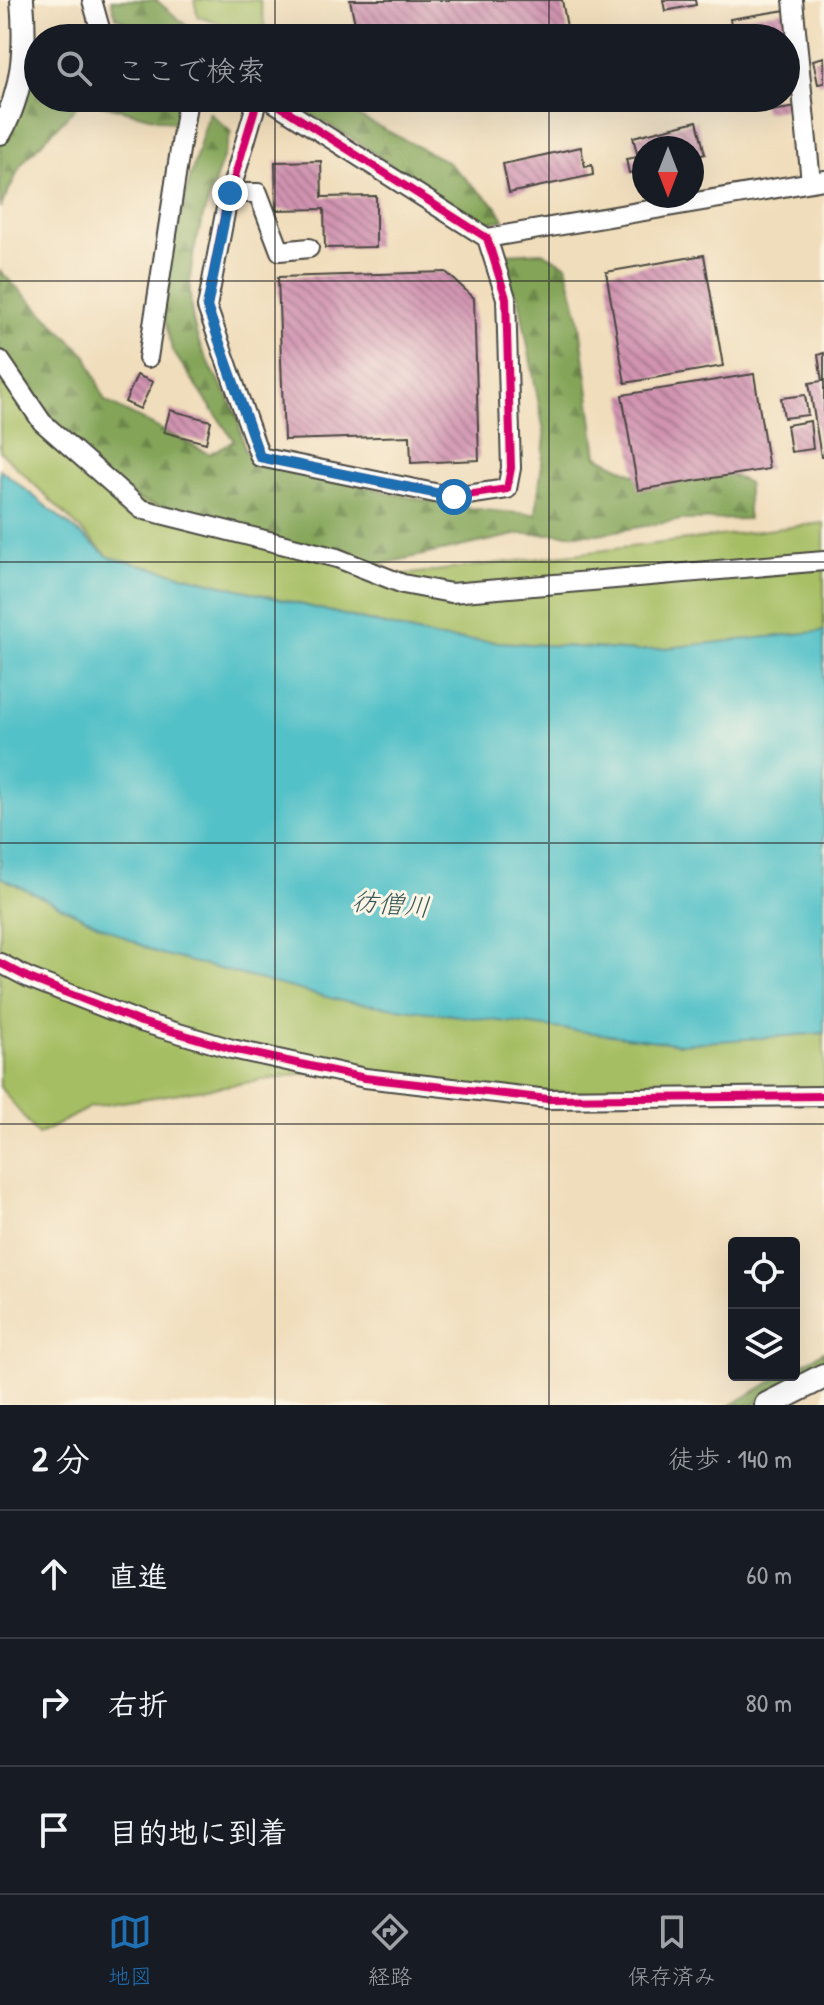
<!DOCTYPE html>
<html lang="ja">
<meta charset="utf-8">
<style>
body{margin:0;font-family:"Patrick Hand","Klee One",sans-serif;background:#242831;color:#f1f3f6}
.controls{position:absolute;right:24px;bottom:24px;display:grid;overflow:hidden;border-radius:8px;box-shadow:0 8px 32px #0002}
.controls button{width:72px;height:72px;display:grid;place-items:center;padding:0;border:0;border-bottom:2px solid #363941;background:#171b24;color:#f1f3f6;font:40px sans-serif}
.compass{position:absolute;left:632px;top:136px;width:72px;height:72px;border-radius:50%;background:#171b24;box-shadow:0 8px 32px #0002;rotate:180deg}
.stop{position:absolute;width:24px;height:24px;margin:-18px;border:6px solid #1f6fb2;border-radius:50%;background:#fff}
.stop.end{background:#1f6fb2;border-color:#fff;box-shadow:0 2px 8px #0008}
.list{margin:0;padding:0;list-style:none}
h2{display:flex;justify-content:space-between;align-items:center;height:104px;margin:0;padding:0 32px;font-size:34px}
h2 small{font-size:26px;font-weight:400;color:#9ea1a6}
.list li{display:grid;grid-template-columns:52px 1fr auto;gap:24px;align-items:center;box-sizing:border-box;height:128px;padding:0 32px;border-top:2px solid #363941}
.list b{display:block;font-size:30px;white-space:nowrap}
.list em{font-size:26px;font-style:normal;color:#9ea1a6}
.icon{flex:none;width:44px;height:44px;fill:none;stroke:currentColor;stroke-width:2;stroke-linecap:round;stroke-linejoin:round}
.map{position:relative;flex:none;width:824px;height:1405px;overflow:hidden}
.search{position:absolute;background:#171b24;box-shadow:0 8px 32px #0002;left:24px;right:24px;top:24px;height:88px;display:flex;align-items:center;gap:20px;box-sizing:border-box;padding:0 28px;border-radius:44px;color:#9ea1a6;font-size:30px}
.sheet{height:488px;background:#171b24}
nav{display:flex;justify-content:space-around;align-items:center;box-sizing:border-box;height:112px;border-top:2px solid #363941;background:#171b24;font-size:22px;color:#9ea1a6}
nav a{display:grid;justify-items:center;gap:4px}
nav .on{color:#1f6fb2}
.map>svg:first-child{display:block}
.grass{fill:#a6be63;stroke:#687447;stroke-width:2}
.forest{fill:url(#forest-firs);stroke:#586842;stroke-width:2}
.water{fill:#53c1c8;stroke:#3f767a;stroke-width:2}
.building{fill:url(#building-back-hatch)}
.lines{fill:none;stroke-linecap:round;stroke-linejoin:round}
.minor-casing{stroke:#494641;stroke-width:22}
.tertiary-casing{stroke:#494641;stroke-width:26}
.secondary-casing{stroke:#494641;stroke-width:28}
.minor{stroke:#fff;stroke-width:18}
.tertiary{stroke:#fff;stroke-width:22}
.secondary{stroke:#fff;stroke-width:24}
.cycleway-casing{stroke:#fcf5e5;stroke-width:13}
.cycleway{stroke:#d6006c;stroke-width:8}
.route{stroke:#1f6fb2;stroke-width:10}
.grid{fill:none;stroke:#2b2b2b;stroke-width:2;stroke-opacity:0.55}
.labels{text-anchor:middle;stroke-width:6;stroke-linejoin:round;paint-order:stroke}
.water-label{font-size:26px;font-style:italic;fill:#37585a;stroke:#fcf5e5}
</style>
<div class="map">
<svg width="824" height="1405" viewBox="0 0 824 1405">
<defs>
<pattern id="forest-firs" width="22" height="20" patternUnits="userSpaceOnUse" patternTransform="scale(2)"><rect width="22" height="20" fill="#84a559"/><path d="M5 1l3.5 6h-7zM16 11l3.5 6h-7z" fill="#6c874a"/></pattern>
<pattern id="building-back-hatch" width="6" height="6" patternUnits="userSpaceOnUse" patternTransform="scale(2)"><rect width="6" height="6" fill="#d093b0"/><path d="M-1 5l2 2M0 0l6 6M5-1l2 2" fill="none" stroke="#a9788f"/></pattern>
</defs>
<rect width="100%" height="100%" fill="#fcf5e5"/>
<filter id="ink" filterUnits="userSpaceOnUse"><feTurbulence type="fractalNoise" baseFrequency=".0125" numOctaves="2"/><feDisplacementMap in="SourceGraphic" scale="16" xChannelSelector="R" yChannelSelector="G"/><feConvolveMatrix kernelMatrix="1 2 1 2 8 2 1 2 1" color-interpolation-filters="sRGB"/></filter>
<filter id="wash" filterUnits="userSpaceOnUse"><feTurbulence type="fractalNoise" baseFrequency=".006" numOctaves="4" result="noise"/><feDisplacementMap in="SourceGraphic" scale="32" xChannelSelector="R" yChannelSelector="G"/><feGaussianBlur stdDeviation="1.8" result="paint"/><feColorMatrix in="noise" values="0 0 0 0 0 0 0 0 0 0 0 0 0 0 0 0 0 1.4 0 .05"/><feComposite in="paint" operator="in"/></filter>
<g filter="url(#wash)">
<rect width="100%" height="100%" fill="#f0ddbb"/>
<path class="grass" d="M194,0H260L267,37L198,17Z
M0,355L386,577L824,523V637L638,651L437,638L109,557L0,451Z
M0,872L824,1030V1104L453,1088L327,1070L90,1107L38,1135L0,1087Z"/>
<path class="forest" d="M111,0H156L200,37L211,38H155L116,17Z
M38,65V98H186L181,125L83,100L23,162L0,208V146L28,80Z
M281,98H333L352,113L446,161L497,207L504,220L480,223L345,134Z
M209,112L231,132C211,204 171,270 200,345C209,368 225,388 235,411C240,423 242,439 245,452C341,481 435,510 536,514L545,437L519,298L489,255L542,252L566,265L579,317L597,456L639,477L708,464L748,483V519L681,520L598,534H520L363,568L140,500L84,461L0,355V271L87,356L105,401L209,454L234,441L172,350L158,290Z
M824,1351V1369L770,1391L754,1405H731L783,1375H794V1369Z"/>
<path class="water" d="M0,469L109,557L437,638L638,651L824,631V1033L680,1044L342,1001L157,953L0,877Z"/>
<g id="blocks">
<path class="building" d="M350,0H562L569,38H358Z
M663,0H695L696,5L665,11Z
M786,10L791,38H733L730,19Z
M824,57V83L818,84L813,60Z
M786,71H791L797,107L764,112L762,98H786Z
M697,121L705,154L692,158V148H644V170L629,173L626,159L638,157L633,137Z
M581,147L585,167L592,165L593,175L509,193L503,164Z
M321,161L322,197L376,196V247L325,248L324,209L276,210L275,162Z
M704,255L723,366L625,383L606,272Z
M446,272L474,298L479,460L411,463L410,436L284,440L278,277Z
M824,353V457H821L809,383L822,381L818,355Z
M754,374L769,469L638,490L622,395Z
M137,375L153,382L140,409L125,402Z
M805,395L808,415L784,418L781,398Z
M170,410L211,421L206,443L164,432Z
M810,421L813,449L791,452L787,425Z"/>
</g>
</g>
<g filter="url(#ink)">
<use href="#blocks" fill-opacity="0" stroke="#494641" stroke-width="2"/>
<g class="lines">
<g class="minor-casing">
<path id="minor" d="M92,0L101,32L110,38
M793,0L811,182
M258,98L227,203L207,307L260,457L454,497L507,489L511,468L506,298L487,238L267,98
M230,193H258L280,251L309,248
M487,238L824,180
M148,358L188,98
M0,360L42,422L141,509L337,558L403,584L451,593L824,561
M0,963L29,978L141,1022L232,1049L365,1078L548,1099L824,1096"/>
</g>
<g class="tertiary-casing">
<path id="tertiary" d="M0,133C24,91 26,46 22,0"/>
</g>
<g class="secondary-casing">
<path id="secondary" d="M767,1405L824,1376"/>
</g>
<use href="#minor" class="minor"/>
<use href="#tertiary" class="tertiary"/>
<use href="#secondary" class="secondary"/>
<g class="cycleway-casing">
<path id="cycleway" d="M258,98L227,203L207,307L260,457L454,497L507,489L511,468L506,298L487,238L267,98
M0,963L29,978L141,1022L232,1049L365,1078L548,1099L824,1096"/>
</g>
<use href="#cycleway" class="cycleway"/>
</g>
</g>
<g class="lines" filter="url(#ink)">
<path class="route" d="M230,193L207,307L260,457L454,497"/>
</g>
<path class="grid" d="M275,0V38M549,0V38M275,98V1405M549,98V1405M0,281H824M0,562H824M0,843H824M0,1124H824"/>
<g class="labels">
<g class="water-label">
<text transform="translate(391 904) rotate(5)" y="9">彷僧川</text>
</g>
</g>
</svg>
<div class="controls">
<button><svg class="icon" aria-label="locate" viewBox="0 0 24 24"><circle cx="12" cy="12" r="6"/><path d="M12 2v4M12 18v4M2 12h4M18 12h4"/></svg></button>
<button><svg class="icon" aria-label="layers" viewBox="0 0 24 24"><path d="M12 4l9 5-9 5-9-5zM3 14l9 5 9-5"/></svg></button>
</div>
<svg class="compass" viewBox="-18 -18 36 36"><path d="M0-13l5 13h-10z" fill="#e53935"/><path d="M0 13l5-13h-10z" fill="#9ea1a6"/></svg>
<div class="stop" style="left:454px;top:497px"></div>
<div class="stop end" style="left:230px;top:193px"></div>
<div class="search"><svg class="icon" aria-label="search" viewBox="0 0 24 24"><circle cx="10" cy="10" r="6"/><path d="M15 15l6 6"/></svg>ここで検索</div>
</div>
<section class="sheet">
<h2>2 分<small>徒歩 · 140 m</small></h2>
<ul class="list">
<li><svg class="icon" aria-label="ahead" viewBox="0 0 24 24"><path d="M12 20V5M6 11l6-6 6 6"/></svg><div><b>直進</b></div><em>60 m</em></li>
<li><svg class="icon" aria-label="right" viewBox="0 0 24 24"><path d="M7 20v-9h11M14 6l5 5-5 5"/></svg><div><b>右折</b></div><em>80 m</em></li>
<li><svg class="icon" aria-label="arrive" viewBox="0 0 24 24"><path d="M6 21V4h12l-3 4 3 4H6"/></svg><div><b>目的地に到着</b></div></li>
</ul>
</section>
<nav>
<a class="on"><svg class="icon" aria-label="map" viewBox="0 0 24 24"><path d="M3 6l6-2 6 2 6-2v14l-6 2-6-2-6 2zM9 4v14M15 6v14"/></svg>地図</a>
<a><svg class="icon" aria-label="directions" viewBox="0 0 24 24"><path d="M12 3l9 9-9 9-9-9zM9 14v-3h6M13 9l2 2-2 2"/></svg>経路</a>
<a><svg class="icon" aria-label="saved" viewBox="0 0 24 24"><path d="M7 4h10v16l-5-4-5 4z"/></svg>保存済み</a>
</nav>
